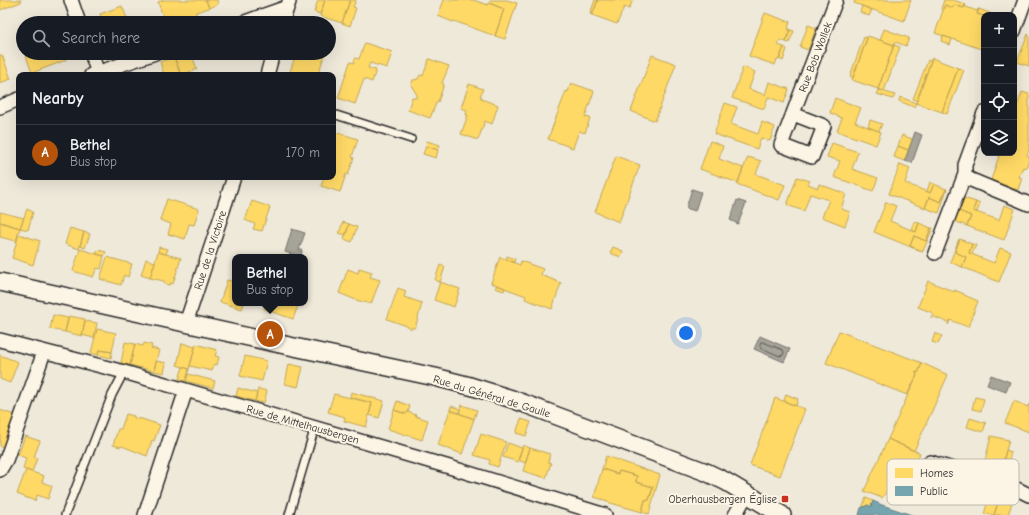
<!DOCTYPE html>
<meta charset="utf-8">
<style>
body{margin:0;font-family:"Comic Neue",sans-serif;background:#242831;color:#f1f3f6}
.controls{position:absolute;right:12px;top:12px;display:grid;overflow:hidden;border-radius:8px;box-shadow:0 4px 16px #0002}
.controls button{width:36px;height:36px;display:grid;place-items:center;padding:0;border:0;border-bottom:1px solid #363941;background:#171b24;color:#f1f3f6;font:20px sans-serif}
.you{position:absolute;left:686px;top:333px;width:14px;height:14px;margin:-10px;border:3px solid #fff;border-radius:50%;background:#1a73e8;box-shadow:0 0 0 6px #1a73e833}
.badge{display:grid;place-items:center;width:26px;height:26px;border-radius:50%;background:#b45309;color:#fff;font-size:13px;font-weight:700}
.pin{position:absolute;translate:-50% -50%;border:2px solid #fff;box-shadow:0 1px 4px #0006}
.popup{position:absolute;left:232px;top:254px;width:76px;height:52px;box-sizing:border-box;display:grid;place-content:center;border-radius:8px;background:#171b24;filter:drop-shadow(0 1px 3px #0005);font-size:13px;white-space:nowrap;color:#9ea1a6}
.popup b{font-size:15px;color:#f1f3f6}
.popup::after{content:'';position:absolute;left:50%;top:100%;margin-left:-8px;border:8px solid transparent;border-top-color:#171b24}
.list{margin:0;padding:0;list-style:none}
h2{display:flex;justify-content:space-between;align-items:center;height:52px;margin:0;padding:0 16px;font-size:17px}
h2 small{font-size:13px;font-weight:400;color:#9ea1a6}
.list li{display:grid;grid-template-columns:26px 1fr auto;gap:12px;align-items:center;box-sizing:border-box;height:56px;padding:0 16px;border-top:1px solid #363941}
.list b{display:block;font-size:15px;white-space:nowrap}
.list p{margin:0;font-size:13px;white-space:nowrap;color:#9ea1a6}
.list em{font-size:13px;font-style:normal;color:#9ea1a6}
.icon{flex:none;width:22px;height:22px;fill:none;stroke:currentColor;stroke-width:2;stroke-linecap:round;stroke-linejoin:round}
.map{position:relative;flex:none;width:1029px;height:515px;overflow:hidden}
.search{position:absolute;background:#171b24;box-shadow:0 4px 16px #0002;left:16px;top:16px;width:320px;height:44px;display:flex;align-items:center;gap:10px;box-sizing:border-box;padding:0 14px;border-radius:22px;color:#9ea1a6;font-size:15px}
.panel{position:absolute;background:#171b24;box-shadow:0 4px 16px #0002;left:16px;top:72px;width:320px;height:108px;border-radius:8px}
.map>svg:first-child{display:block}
.water{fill:#a6a399;stroke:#75736d}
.homes{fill:#ffd966;stroke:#bfa554}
.public{fill:#76a5af;stroke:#608087}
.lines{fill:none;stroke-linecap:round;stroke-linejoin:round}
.shore{stroke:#5c5b57;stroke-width:1}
.service-casing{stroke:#2b2b2b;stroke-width:10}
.minor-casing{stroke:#2b2b2b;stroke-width:16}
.tertiary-casing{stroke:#2b2b2b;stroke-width:20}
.service{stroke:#fcf5e5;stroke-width:7}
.minor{stroke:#fcf5e5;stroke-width:13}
.tertiary{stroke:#fcf5e5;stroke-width:17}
.poi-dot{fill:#c8321e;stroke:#fcf5e5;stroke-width:1.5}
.labels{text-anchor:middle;stroke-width:4;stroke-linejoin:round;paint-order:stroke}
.street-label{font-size:11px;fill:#2b2b2b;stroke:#fcf5e5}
.poi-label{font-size:11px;fill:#2b2b2b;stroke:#fcf5e5;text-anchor:end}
.key{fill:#fcf5e5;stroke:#bdb8ad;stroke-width:1}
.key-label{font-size:11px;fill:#2b2b2b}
</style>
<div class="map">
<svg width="1029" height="515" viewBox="0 0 1029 515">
<rect width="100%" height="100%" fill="#efe9da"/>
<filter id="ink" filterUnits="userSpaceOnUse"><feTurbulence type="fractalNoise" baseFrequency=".025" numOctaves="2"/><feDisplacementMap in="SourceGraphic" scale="8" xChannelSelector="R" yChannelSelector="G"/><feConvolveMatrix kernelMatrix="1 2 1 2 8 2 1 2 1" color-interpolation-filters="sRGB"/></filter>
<g filter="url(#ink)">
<path class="water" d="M915,132L922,135L912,163L905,161Z
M692,189L701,192L695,211L686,208Z
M737,200L746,203L738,224L730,220Z
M292,229L305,233L299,250H302L301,257L285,252Z
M760,336L790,349L784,362L754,349Z
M991,375L1010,382L1006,392L987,385Z"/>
<path class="homes" d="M0,0H21V2L0,10Z
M164,0H206L209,8L196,12V15L173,23H165L158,2Z
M206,0H217L218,4L209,8Z
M318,0H325L320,14L314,12Z
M325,0H350L342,23L320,16Z
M350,0H356L353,7L356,8L350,26L342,23Z
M444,0H473L488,5L489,3L504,9L495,36L454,21L453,22L438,16Z
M490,0H507L517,3L505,39L495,36L504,9L489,3Z
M595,0H598L592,15L590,14Z
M598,0H633L629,9L624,7L617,24L592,15Z
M855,0H911L904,21L854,3Z
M944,0H953L965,4L964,8L954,5L952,8L945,5L943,10L941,9Z
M965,4L966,7L977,11L978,9H979L977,14L984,16V50L935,33L945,5L952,8L954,5L964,8Z
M122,6L129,23H103L100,14Z
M862,6L872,10L869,16L860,12Z
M979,9L995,15L984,16L977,14Z
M765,13L790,22L788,29H790L786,42L780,40L778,45L784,47L779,60L777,59L775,65L749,56Z
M808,25L816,28L808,50L800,47Z
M884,29L909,38L906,46L895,42L894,45L880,40Z
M790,30L794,31L789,43L786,42Z
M1028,34L1029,35V66L1017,62Z
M868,36L894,45L878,89L852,80Z
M943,36L952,39L950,45L941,41Z
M864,37L867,38L853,78L850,76Z
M365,43L392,52L387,68L370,63L368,68L376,70L372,82L364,79L355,104L338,98L350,62L354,63L355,58L359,59Z
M894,45L900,47L884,91L878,89Z
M784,47L787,49L783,61L779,59Z
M25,53H63L66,60L32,73Z
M185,53H191L197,69L181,75L174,57Z
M296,53H325L318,75H289Z
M0,55H2L11,79L0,83Z
M652,55L676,64L655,121L631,111Z
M174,57L181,75H164L160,62Z
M932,58L958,68L942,112L916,103Z
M429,59L449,66L442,83L444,84L438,102L437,101L430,118L408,110L412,97L416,98L417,95L411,85L413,80L418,79L420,75L423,76Z
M928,60L931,61L917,101L913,99Z
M743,67L755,72L749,89L765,95L769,82L789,89L784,103L768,97L764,109L732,98Z
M958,68L964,70L947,114L942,112Z
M571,83L594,91L585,117L590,118L585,133L579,131L573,148L548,139L566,91L568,92Z
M469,84L483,89L480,97H482L481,99L498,105L492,124L485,121L478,140L461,134L468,115H466L467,110L461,108Z
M879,90L895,95L893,99L877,94Z
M1022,92L1029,94V150L1027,155L1029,156V159L1026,168L1023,167L1019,177L1022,178L1018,190L991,180L1000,153H1014V115Z
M900,97L916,103L914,107L899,101Z
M835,98L861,108L855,122L881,132L876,145L837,131L842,118L830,113Z
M725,103L737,107L731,124L758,134L762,122L775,127L770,141L761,138L757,149L714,134Z
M870,120L882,124L879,131L868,127Z
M335,132L358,139L352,157L354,158L348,175L346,174L340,192L321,186L324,177H333V149L334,146H333V138Z
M902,135L912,139L908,150L898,146Z
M427,141L440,145L438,150L426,146Z
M710,141L723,146L719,159L743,168L738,183L700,169Z
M832,143L858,152L852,169L878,178L873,191L834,177L840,161L827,157Z
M426,146L438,150L436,158L423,154Z
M898,146L908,150L904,161L894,157Z
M616,156L640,165L619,222L595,212Z
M748,157L761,161L756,174L785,185L779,200L737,184Z
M900,164L910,168L905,183L930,193L934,184L946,189L941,202L929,197L925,208L889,194Z
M797,177L810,181L808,184L818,188L819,184L846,194L841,209L850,212L845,226L822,217L829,200L810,194L804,211L787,205Z
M930,182L934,184L930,193L927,191Z
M946,189H947L939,213L925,208L929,197L941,202Z
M963,198H964L959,211L971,216L967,226L954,221Z
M964,198L976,202L973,211L999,220L1004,205L1015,209L1004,240L967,226L971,216L959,211Z
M167,199L199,209L194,225L189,224L185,239L168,234L171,224L160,220Z
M252,201L270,207L262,231L253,229L255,224L245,220Z
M886,202L896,206L890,221L916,232L919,223L931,228L926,241L914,236L910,246L923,252L874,232Z
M976,202L980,204L977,212L973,211Z
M27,209L33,212L28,230L20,228Z
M0,212L24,218L20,228L0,222Z
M915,221L919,223L916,232L912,230Z
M0,222L20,228L16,241L0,237Z
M343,222L349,224L346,235L339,233Z
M349,224L357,227L352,242L344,239Z
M70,228L84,232L79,249L65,244Z
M931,228H933L923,251L910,246L914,236L926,241Z
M84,232L90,234L85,248L80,246Z
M19,234L40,241L33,265L12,258Z
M959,239L955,252L966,257L962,267L950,262Z
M960,239L972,244L969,253L994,263L1000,248L1011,252L999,282L962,267L966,257L955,252Z
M972,244L976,245L972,254L969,253Z
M159,247L168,249L166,254L158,252Z
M613,247L623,251L621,257L610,253Z
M80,249L104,256L101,269L97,268L93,277L73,271Z
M98,250L106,252L104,256L96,254Z
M158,252L181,258L173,284L171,283L169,285L165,284L164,281L150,278Z
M507,256L515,259L514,262L506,259Z
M107,257L132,264L128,277L124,275L121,285L100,279Z
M500,257L520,265L521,261L543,269L541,275L561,283L552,309L525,299L526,296L491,283Z
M146,259L155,262L150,278L141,275Z
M440,265L445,267L440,282L435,280Z
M359,268L372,272L370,277L380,280L371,304L356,300L339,293L348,269L358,273Z
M227,280L235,282V303H244L242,309L220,302Z
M928,281L955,292V290L964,294V295L978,301L968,327L950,320L948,325L949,323L932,316L931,318L933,313L918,307Z
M440,282L460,289L454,307L434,300Z
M497,285L505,288L504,291L495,288Z
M398,288L406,291L404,297L422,303L416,325L414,328H409L407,326L387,319Z
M266,303H299L293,319L264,309Z
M53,315L68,318L65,332L50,329Z
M69,316L85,319L82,336L65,332Z
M85,321L97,323L94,338L82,335Z
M97,329L116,333L112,352L99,350L98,355L91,353Z
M839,331L922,363L918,373L916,372V374L917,375L907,395L826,363Z
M935,333L942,336L938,344L932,342Z
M125,342L135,344L130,365L121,363Z
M144,343L152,345L151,348L159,350L154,371L130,365L135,344L143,346Z
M182,343L195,347L189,369L177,365Z
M196,344L217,350L215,356L219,357L217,365L214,364L212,371L190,366Z
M99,350L112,352L111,358L98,355Z
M0,355L18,362L10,383L0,379Z
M245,356L267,361L262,381L240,376Z
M156,361L166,363L164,373L154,371Z
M922,363L948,375L914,451L888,439L917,375L916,374V372L918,373Z
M289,364L303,367L298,387L285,384Z
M183,367L189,369L186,381L179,379Z
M188,374L215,381L213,388L186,381Z
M238,388L257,393L255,401L236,396Z
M258,389L267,391L264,403L255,401Z
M351,392L384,401L379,418L369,415L372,403L350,397Z
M334,394L372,403L366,427L344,421L345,417L328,412Z
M786,394L798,399L796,406L784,401Z
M975,397L984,399L981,411L972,409Z
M775,398L805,409L780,476L750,465Z
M397,401L410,406L408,412L406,414L394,410Z
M1014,401L1028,407L1029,404V432L1005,423Z
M462,405L477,410L474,419L459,413Z
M451,406L460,409L459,413L450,410Z
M0,410L15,415L3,447L0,446Z
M394,410L406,414L408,412L416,415L415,416L428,420L422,440L388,429Z
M450,410L474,419L462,454L438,445Z
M126,414L134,416V418L139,419V418L160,425L154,441L152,440L147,456L122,446L121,447L113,445L118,429H121Z
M970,418L986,423L983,432L967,427Z
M521,419L531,422L526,436L516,433Z
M481,434L506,442L498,467L489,464L490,460L474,455Z
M25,436L40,441L34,457L37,458L32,472L23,469L26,458L18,455Z
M991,436L1009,440L1002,465L985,461Z
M888,439L920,453L915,466L911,465L893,482L882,498L864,491Z
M508,443L522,448L518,462L503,457Z
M523,445L530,448L525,463L518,460Z
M530,448L550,454L548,462L551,463L546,478L523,471Z
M1006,450L1011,452L1009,460L1004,459Z
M606,456L660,475L649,514L642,512L645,500H649L653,487L636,482L637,476L619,471L618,474L602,469Z
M602,469L618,474L619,471L637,476L636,482L653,487L649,500H645L642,512L607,502L608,501L594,497Z
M26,470L44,476L42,482L52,486L48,499L37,495L35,501L17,494Z
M992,489L997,490L995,497L990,496Z
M1001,492L1014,496L1008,515H994Z
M866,498L873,501L871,507L868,505L862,508Z
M989,498L994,500L993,502L998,503L994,515L984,514Z"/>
<path class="public" d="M873,501L882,505L912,515H859L861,508L868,505L871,507Z"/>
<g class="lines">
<path class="shore" d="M761,342H763L783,350L784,352L783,355L780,356L761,348L760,346Z"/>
<g class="service-casing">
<path id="service" d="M333,114L411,139
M65,515L112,395L124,372
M289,515L315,427"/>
</g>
<g class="minor-casing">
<path id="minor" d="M71,0L79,23
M242,23L287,7
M282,23L289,2
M1014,31L1025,0
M91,53L98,73
M91,75L155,53
M267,75L273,53
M0,107L19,99
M984,113L965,165V174L969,179L1029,204
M793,114L824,126L812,157L781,145L836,0
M935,253L965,174
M186,323L234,177
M0,340L124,372L446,466L605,515
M930,462L1019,490L1029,495
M0,470L6,460L44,352
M145,515L186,390
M735,515L747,494"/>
</g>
<g class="tertiary-casing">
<path id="tertiary" d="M0,282L280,344L435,377L470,386L512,399L706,472L725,481L782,515"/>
</g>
<use href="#service" class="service"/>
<use href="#minor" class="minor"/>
<use href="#tertiary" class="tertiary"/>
</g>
</g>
<rect class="poi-dot" x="781" y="495" width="8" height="8" rx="2"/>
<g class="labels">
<g class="street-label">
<text transform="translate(815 57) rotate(-69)" y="4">Rue Bob Wollek</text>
<text transform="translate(210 250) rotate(-72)" y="4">Rue de la Victoire</text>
<text transform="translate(492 396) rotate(17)" y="4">Rue du Général de Gaulle</text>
<text transform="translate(303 424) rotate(16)" y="4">Rue de Mittelhausbergen</text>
</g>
<g class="poi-label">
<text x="777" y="503">Oberhausbergen Église</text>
</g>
</g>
<rect x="887" y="459" width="132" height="46" rx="6" class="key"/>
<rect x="895" y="468" width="18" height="10" fill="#ffd966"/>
<rect x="895" y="486" width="18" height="10" fill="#76a5af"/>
<g class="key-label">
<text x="920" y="477">Homes</text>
<text x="920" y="495">Public</text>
</g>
</svg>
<div class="controls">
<button>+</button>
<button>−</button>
<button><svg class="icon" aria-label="locate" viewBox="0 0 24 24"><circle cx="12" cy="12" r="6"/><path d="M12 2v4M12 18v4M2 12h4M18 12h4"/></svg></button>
<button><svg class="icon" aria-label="layers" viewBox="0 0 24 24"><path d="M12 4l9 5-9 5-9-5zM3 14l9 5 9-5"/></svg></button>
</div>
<div class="you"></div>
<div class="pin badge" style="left:270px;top:334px">A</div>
<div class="popup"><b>Bethel</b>Bus stop</div>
<div class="search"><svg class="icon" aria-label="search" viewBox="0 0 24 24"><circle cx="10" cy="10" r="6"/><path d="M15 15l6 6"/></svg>Search here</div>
<section class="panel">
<h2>Nearby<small></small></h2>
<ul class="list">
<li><span class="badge">A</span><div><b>Bethel</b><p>Bus stop</p></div><em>170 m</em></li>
</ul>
</section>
</div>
